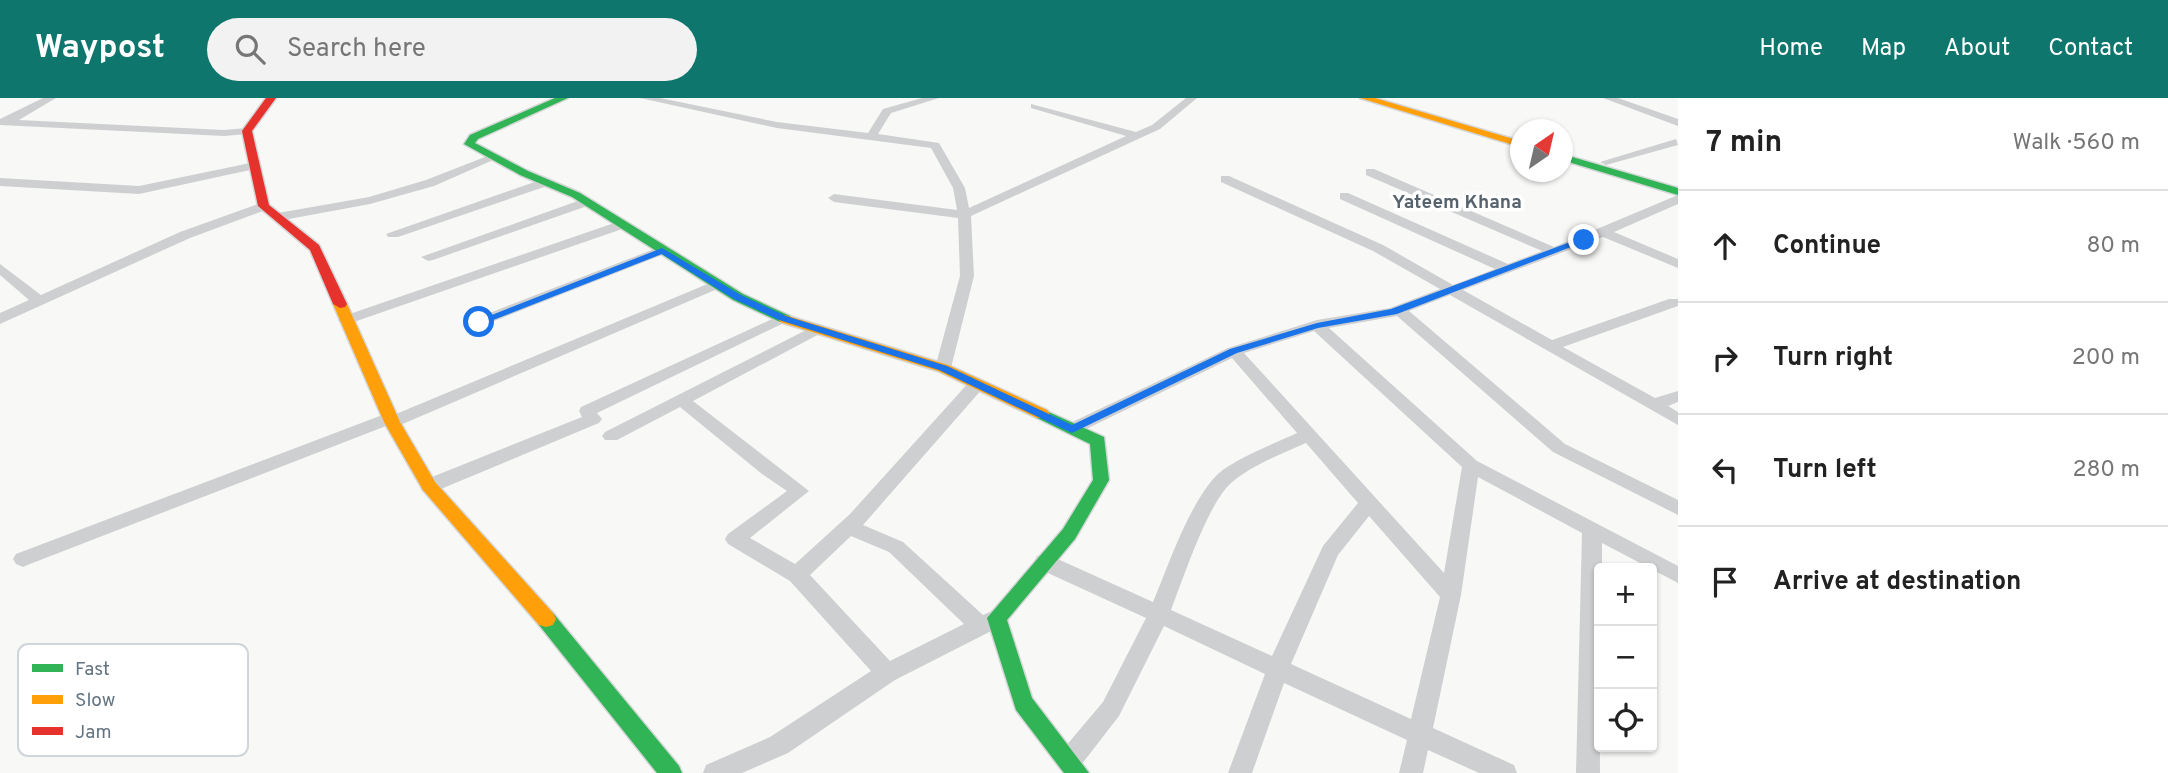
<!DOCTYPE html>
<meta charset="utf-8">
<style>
body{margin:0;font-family:Overpass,sans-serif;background:#f2f2f2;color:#222}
.controls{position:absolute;right:21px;bottom:21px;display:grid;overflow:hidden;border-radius:7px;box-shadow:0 2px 5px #0004}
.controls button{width:63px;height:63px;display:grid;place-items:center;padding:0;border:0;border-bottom:2px solid #e0e0e0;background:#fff;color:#222;font:35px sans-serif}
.compass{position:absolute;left:1510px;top:21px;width:63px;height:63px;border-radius:50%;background:#fff;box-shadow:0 2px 5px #0004;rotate:34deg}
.stop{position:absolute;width:21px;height:21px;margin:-16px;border:5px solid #1a73e8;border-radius:50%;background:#fff}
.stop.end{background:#1a73e8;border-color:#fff;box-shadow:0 2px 7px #0008}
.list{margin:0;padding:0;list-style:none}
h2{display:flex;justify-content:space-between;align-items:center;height:91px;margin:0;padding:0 28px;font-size:30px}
h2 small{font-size:23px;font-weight:400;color:#767676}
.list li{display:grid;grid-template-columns:46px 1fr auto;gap:21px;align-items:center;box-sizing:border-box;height:112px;padding:0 28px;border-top:2px solid #e0e0e0}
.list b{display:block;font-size:26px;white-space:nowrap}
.list em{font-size:23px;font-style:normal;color:#767676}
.icon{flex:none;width:38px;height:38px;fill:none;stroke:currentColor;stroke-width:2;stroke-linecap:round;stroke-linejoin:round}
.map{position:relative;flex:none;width:1678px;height:675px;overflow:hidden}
header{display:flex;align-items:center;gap:42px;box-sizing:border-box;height:98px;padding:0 35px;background:#0f766e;color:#fff}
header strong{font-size:33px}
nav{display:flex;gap:38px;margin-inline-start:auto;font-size:24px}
.search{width:490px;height:63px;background:#f2f2f2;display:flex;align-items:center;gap:18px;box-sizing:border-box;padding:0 24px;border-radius:38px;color:#767676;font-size:26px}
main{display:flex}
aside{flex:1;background:#fff}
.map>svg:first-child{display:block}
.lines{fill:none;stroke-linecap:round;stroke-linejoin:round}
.fast-casing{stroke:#d5d6d7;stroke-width:3}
.slow-casing{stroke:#d5d6d7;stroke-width:3}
.jam-casing{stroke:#d5d6d7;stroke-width:3}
.street{fill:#cecfd0;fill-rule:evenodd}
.fast{fill:#30b455;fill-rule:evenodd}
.slow{fill:#ff9f0a;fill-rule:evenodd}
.jam{fill:#e5322d;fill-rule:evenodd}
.route{fill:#1a73e8}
.labels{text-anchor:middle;stroke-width:7;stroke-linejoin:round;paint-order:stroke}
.far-neighbourhood-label{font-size:19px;font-weight:bold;fill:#56626c;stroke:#fff}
.key{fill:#fff;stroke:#d0d5d9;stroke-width:2}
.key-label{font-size:19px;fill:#647481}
</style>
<header>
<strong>Waypost</strong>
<div class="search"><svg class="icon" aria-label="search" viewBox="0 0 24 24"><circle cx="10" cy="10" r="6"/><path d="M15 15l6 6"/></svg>Search here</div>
<nav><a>Home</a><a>Map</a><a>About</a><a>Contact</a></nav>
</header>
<main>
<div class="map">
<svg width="1678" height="675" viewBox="0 0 1678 675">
<rect width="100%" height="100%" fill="#f8f8f7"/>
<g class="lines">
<g class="fast-casing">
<path id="fast" d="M555,0H568L478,41L475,45L528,73L580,95L743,196L790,218L792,221L790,224H780L733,202L572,99L520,77L464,46L470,37Z
M1562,56L1678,90V97L1562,62Z
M1042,311L1104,339L1109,382L1075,441L1007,522L1032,600L1089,675H1064L1016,612L987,520L1063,431L1093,382L1090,346L1037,320L1034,316L1037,312Z
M546,513L553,515L679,668L682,675H657L539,527L536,521L539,515Z"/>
</g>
<g class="slow-casing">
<path id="slow" d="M1360,0H1375L1520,43V49Z
M340,202L347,206L400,324L435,384L553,515L556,521L553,527L546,529L539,527L423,392L384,324L333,206Z
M785,217L948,267L1047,312L1050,316L1047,320H1037L938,273L780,224L778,221Z"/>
</g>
<g class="jam-casing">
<path id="jam" d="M266,0H276L252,33L269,107L319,147L347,206L345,209L340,210L333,206L310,152L258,108L242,33Z"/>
</g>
<path class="street" d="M43,0H56L19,22L224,32L247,30L252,33L247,36L224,38L0,27V21Z
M640,0H660L777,24L868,35L883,11L922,0H939L891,15L878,36L939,45L965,90L969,110L1126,38L1031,10V6L1136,34L1152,27L1186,0H1197L1160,31L971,118L974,178L951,270L943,275L935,270L960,178L958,120L834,104L828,100L834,96L957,112L953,90L931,50L777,30Z
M1603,0H1618L1678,21V28Z
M1676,41L1678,47L1606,67L1600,64Z
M490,57L500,59L434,88L370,106L278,123L272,119L278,115L369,99L426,82Z
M255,64L261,68L259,70L139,96L0,88V80L139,88Z
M1366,71H1374L1554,149L1678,97V106L1614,134L1678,161V170L1603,139L1463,192L1552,242L1669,201H1678V208L1563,249L1655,300L1678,293V304L1668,308L1678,314V327L1450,197L1409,213L1565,346L1678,402V417L1553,354L1397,218L1329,230L1477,363L1678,468V485L1602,445V470H1599L1600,675H1576L1582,435L1478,379L1461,497L1433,630L1514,667L1517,675H1479L1428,652L1423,675H1399L1407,642L1284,585L1252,675H1228L1265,576L1164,528L1119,618L1078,671L1069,674L1060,671L1057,663L1060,655L1103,604L1146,520L1037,470L1034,464L1037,458L1044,456L1051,458L1153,504C1169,466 1188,408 1216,378C1231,362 1276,345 1297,335L1232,260L1078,335H1066L1063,331L1066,327L1228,250L1317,222L1390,210L1440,191L1373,153L1221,84V78H1229L1383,147L1453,187L1495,171L1340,101V95H1348L1508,166L1542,153L1366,77ZM1314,233L1462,369L1444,475L1244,255ZM1306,345L1358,405L1323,448L1272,558L1171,512C1183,481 1207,408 1230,386C1250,368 1281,356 1306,345ZM1369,418L1440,499L1411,621L1291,566L1338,457Z
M546,80L552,84L550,87L398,139H388L386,136Z
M586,100L592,104L590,107L433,162L428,163L421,159Z
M264,104L270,108L268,111L190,140L0,226V215L29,202L0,177V166L41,197L180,134Z
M620,123L625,124V130L351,225H341L338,222L341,219Z
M662,148L667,149V155L484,227H474L471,224L474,221Z
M717,182L724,186L722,189L398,328H386L30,466L23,469L16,466L13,461L16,456L385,316H396Z
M783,216L788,217L790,220L788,223L597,315L602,321L599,325L436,393H422L420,388L422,383L582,319L579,313L581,309Z
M818,226L823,228L826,231L823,234L693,303L809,393L750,440L795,466L850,416L971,282H983L985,286L983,290L863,427L903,444L983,517L997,511L1005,514L1008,520L1005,526L895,582L788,655L742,675H703L706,667L770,639L871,573L790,483L728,446L725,441L728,436L787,393L762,376L680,309L617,342H605L602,338L605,334ZM851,438L889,454L964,526L890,563L810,477Z"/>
<use href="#fast" class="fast"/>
<use href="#slow" class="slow"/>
<use href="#jam" class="jam"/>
</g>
<path class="route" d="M1581,140L1589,142L1397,216L1318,230L1237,255L1072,335L939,272L779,222L734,201L662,156L483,226L474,224L662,150L741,197L786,218L947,268L1072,327L1230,251L1317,225L1391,211Z"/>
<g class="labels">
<g class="far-neighbourhood-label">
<text x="1457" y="110">Yateem Khana</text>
</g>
</g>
<rect x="18" y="546" width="230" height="112" rx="10" class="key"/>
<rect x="32" y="566" width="31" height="8" fill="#30b455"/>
<rect x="32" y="597" width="31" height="9" fill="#ff9f0a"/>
<rect x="32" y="629" width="31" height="8" fill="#e5322d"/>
<g class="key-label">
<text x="75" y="577">Fast</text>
<text x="75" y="608">Slow</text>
<text x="75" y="640">Jam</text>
</g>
</svg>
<div class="controls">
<button>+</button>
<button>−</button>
<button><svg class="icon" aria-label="locate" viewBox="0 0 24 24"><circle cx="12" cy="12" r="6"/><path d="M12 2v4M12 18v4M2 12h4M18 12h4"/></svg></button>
</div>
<svg class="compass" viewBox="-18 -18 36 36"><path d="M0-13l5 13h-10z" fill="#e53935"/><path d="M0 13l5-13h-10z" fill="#767676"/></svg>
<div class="stop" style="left:479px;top:224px"></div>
<div class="stop end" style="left:1584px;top:142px"></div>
</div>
<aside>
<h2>7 min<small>Walk · 560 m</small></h2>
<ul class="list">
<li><svg class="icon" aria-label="ahead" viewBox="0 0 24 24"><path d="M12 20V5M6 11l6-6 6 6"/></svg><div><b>Continue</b></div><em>80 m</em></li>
<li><svg class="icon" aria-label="right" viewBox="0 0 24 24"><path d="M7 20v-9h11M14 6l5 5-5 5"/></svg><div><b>Turn right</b></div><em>200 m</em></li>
<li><svg class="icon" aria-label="left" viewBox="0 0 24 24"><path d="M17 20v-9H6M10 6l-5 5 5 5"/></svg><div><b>Turn left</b></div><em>280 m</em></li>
<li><svg class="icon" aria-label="arrive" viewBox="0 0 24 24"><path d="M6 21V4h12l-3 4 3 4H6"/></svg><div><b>Arrive at destination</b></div></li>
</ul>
</aside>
</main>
